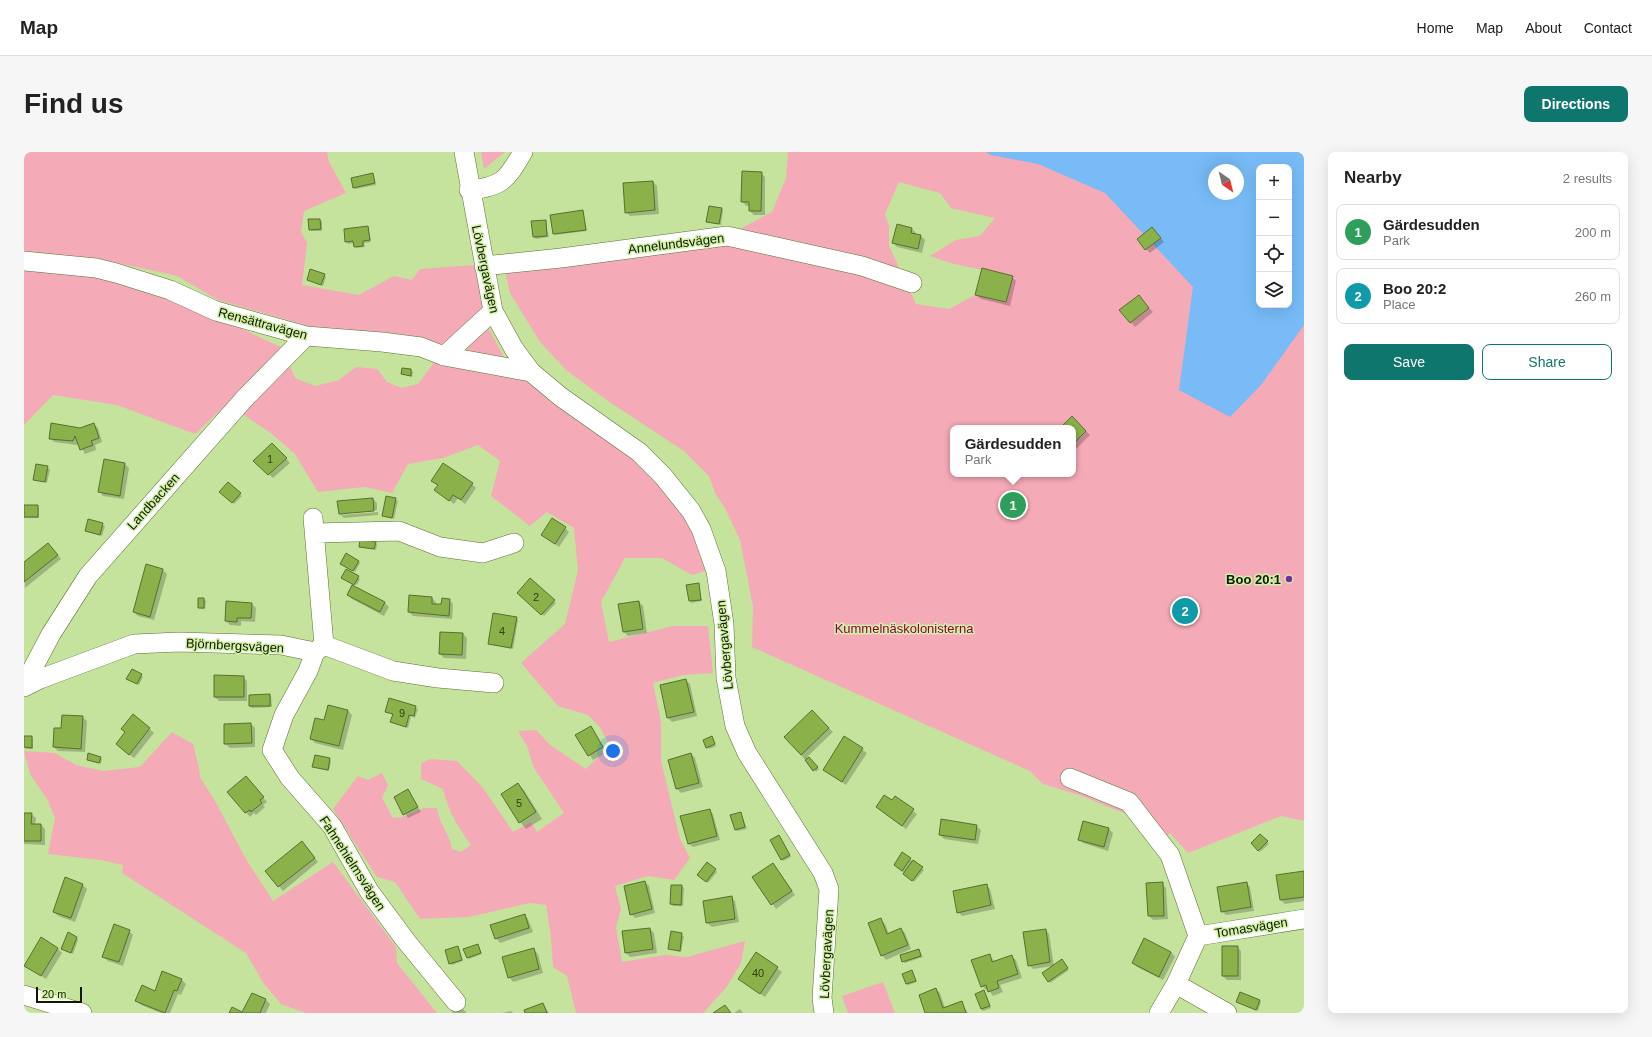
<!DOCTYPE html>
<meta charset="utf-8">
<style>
body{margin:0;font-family:Arial,sans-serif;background:#f6f6f6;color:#222}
.controls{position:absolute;right:12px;top:12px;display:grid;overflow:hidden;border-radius:8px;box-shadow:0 4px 16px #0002}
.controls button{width:36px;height:36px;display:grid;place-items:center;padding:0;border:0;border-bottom:1px solid #e0e0e0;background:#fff;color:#222;font:20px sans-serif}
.compass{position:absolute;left:1184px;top:12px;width:36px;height:36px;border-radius:50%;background:#fff;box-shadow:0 4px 16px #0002;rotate:145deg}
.scale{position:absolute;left:12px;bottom:10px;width:46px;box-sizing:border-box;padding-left:4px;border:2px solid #111a01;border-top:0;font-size:11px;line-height:14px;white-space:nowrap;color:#111a01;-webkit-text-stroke:3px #d2f0a9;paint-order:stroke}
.you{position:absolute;left:589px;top:599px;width:14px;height:14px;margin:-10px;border:3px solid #fff;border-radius:50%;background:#1a73e8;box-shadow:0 0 0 6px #1a73e833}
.badge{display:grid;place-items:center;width:26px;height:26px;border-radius:50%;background:#0f766e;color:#fff;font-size:13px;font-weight:700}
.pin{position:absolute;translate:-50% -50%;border:2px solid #fff;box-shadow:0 1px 4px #0006}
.popup{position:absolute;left:926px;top:273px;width:126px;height:52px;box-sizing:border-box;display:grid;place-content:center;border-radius:8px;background:#fff;filter:drop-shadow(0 1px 3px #0005);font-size:13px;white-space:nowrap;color:#767676}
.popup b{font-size:15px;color:#222}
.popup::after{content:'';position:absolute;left:50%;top:100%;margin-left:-8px;border:8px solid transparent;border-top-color:#fff}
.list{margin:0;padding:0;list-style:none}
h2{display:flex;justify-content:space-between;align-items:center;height:52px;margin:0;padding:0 16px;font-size:17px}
h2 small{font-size:13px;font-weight:400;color:#767676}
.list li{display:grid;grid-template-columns:26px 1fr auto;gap:12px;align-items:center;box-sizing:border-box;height:56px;margin:0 8px 8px;padding:0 8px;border:1px solid #e0e0e0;border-radius:8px}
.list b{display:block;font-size:15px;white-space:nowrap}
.list p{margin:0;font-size:13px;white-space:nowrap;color:#767676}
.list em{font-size:13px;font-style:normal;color:#767676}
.actions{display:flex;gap:8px;padding:12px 16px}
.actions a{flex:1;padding:9px 0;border:1px solid #0f766e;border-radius:8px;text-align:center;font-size:14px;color:#0f766e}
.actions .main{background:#0f766e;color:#fff}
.icon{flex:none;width:22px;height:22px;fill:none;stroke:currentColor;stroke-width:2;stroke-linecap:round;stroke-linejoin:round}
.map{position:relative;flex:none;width:1280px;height:861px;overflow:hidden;border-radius:8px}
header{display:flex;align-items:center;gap:24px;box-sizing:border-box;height:56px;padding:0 20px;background:#fff;border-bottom:1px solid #e0e0e0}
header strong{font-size:19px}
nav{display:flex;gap:22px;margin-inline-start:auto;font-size:14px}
.intro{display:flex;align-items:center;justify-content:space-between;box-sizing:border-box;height:96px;padding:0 24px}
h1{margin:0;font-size:28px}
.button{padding:10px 18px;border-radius:8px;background:#0f766e;color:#fff;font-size:14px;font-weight:700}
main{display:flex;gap:24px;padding:0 24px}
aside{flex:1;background:#fff;border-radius:8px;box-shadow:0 4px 16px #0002}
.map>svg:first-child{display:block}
.green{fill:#f5aab8;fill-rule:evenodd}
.water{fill:#78bbf7;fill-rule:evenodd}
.shadow{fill:#0003}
.building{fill:#8bb14a;stroke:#57702d}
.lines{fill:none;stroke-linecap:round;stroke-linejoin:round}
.minor-casing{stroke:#59722f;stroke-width:20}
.minor{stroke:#fff;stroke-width:19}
.poi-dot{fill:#712ea3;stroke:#d2f0a9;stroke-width:1.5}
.labels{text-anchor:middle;stroke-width:3;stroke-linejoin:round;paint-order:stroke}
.number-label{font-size:11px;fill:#304013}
.street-label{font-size:13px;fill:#111a01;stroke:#d2f0a9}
.poi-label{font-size:13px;font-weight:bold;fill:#111a01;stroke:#d2f0a9;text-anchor:end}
.park-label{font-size:13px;fill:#8f003d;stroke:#d2f0a9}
</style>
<header>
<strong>Map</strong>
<nav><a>Home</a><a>Map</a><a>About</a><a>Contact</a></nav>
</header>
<div class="intro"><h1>Find us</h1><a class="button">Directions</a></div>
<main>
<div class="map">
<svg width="1280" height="861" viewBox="0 0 1280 861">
<rect width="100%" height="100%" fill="#c5e39c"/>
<path class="green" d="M0,0H303L305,10L322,41L280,59L277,80L283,91L278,133L335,143L370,124L388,128L396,117L450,113L461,137L460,160L422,192L392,191L302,179L194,148L153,124L85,109L0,99Z
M457,0H481L460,17Z
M764,0H1280V669L1257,664L1164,701L1146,681L1131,692L1107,664L1055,643L1019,632L1006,619L728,495L729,454L716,388L701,356L691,341L685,324L660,299L584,249L542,218L516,190L486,141L480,115L703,84L748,60L762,26ZM1235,15H1265V153H1235ZM1190,18H1214V42H1190ZM875,30L916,41L927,56L971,66L956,84L932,88L906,104L926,111L988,124L982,150L951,143L925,157L892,152L865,94V74L861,62ZM929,276H1049V322H929Z
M0,116L69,123L97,130L186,162L261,197L171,282L93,253L29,243L0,273Z
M463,173L484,213L435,202Z
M412,208L505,227L609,300L648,346L673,384L688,417L668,423L638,406H601L577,450L585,490L649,474H684L689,521L659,523L629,531L637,570V609L656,687L666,706L650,728L624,724L591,734L597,757L592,775L598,810L641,803L663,805L721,789L717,811L702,836L679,861H552L543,824L529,815L527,785L522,753L506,751L445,765L396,767L371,730L353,725L309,657L334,624L344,628L358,621L364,633L358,646L369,666L378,665L400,656H413C415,672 426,682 428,697L437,700L447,693C434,675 424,659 419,637L397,627V611L407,607L433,609L459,636L489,680L507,670L513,680L540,661L510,616L503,594L494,579L512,578L526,593L562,617L586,594L576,575L564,563L534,554L497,511L541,472L554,418L550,376L523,360L506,374L467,344L476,309L454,293L419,306L384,312L368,341L340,335L294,340L271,302L248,282L217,261L264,209L271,226L291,234L315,228L332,215L353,217L363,230L378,236L394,232Z
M148,580L169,592L175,615L176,625L191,649L223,709L249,749L309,710L372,795L373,811L413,861H282L257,852L240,832L222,801L98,721L99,713L77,708L24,702L31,666L23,647L6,622L0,599L31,601L52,613L79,619L116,615Z
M859,830L871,861H824L818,844Z"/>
<path class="water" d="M962,0H1280V173L1237,233L1206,265L1155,238L1169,135L1081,41L1014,12L967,3ZM1235,15H1265V153H1235ZM1190,18H1214V42H1190Z"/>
<path class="shadow" d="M737,21L741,25V63H730L726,59V54H722L718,49Z
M349,22L352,33L331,37L330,35Z
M629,30L633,34L635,62L606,64L602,60Z
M698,57L699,59L697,73L683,69Z
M559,59L563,79L531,83L530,82Z
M296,68L298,70V79H287L286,77Z
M521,69L525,85L512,87L510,85Z
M874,74L888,77L892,81V83L897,84L901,88L898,101L873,95L869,91Z
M344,75L347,90L340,91L341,95L332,96L330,91L324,92L322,90L321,78Z
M1132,80L1140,90L1126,101L1122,97Z
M300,123L302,125L299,134L284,127Z
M988,125L992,129L986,154L957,147L952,143Z
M1118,148L1129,160L1111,175L1097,158Z
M387,218L389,220L388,225L378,222Z
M1048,265L1066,283L1049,300V276H1037Z
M69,272L74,276L78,290L71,293L72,298L61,302L54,290L53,293L30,290L26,286Z
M248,292L266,311L249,326L231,309Z
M81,308L101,312L105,316L100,347L79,344L75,339Z
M13,313L26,317L23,331L10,327Z
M408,328L448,332L452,336L441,352L434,346L430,352L411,338L414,334Z
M204,332L218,344L210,352L197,340Z
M362,345L374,349L370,367L359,364Z
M349,347L353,351V358L318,361V363L354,360V363L320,366L316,362Z
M0,354H14L15,356V366H0Z
M65,368L81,374L78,384L62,379Z
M541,376L545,380L535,395L518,383Z
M351,391L353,392L352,398L336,394Z
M28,396L37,407L1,436L0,411Z
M334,409L336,411L331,420L319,413Z
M139,418L143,422L130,468L114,464L110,460Z
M322,418L336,427L333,433L319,426Z
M506,428L532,451L520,464L494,441Z
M674,432L678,449L667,451L666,449Z
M328,434L361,451L365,455L360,464L328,447L324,443Z
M408,446L412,450V453H418L425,448L429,452L428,467L389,464L385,460Z
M180,447L182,449L181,457H177L175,455Z
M615,450L619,454L623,481L604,484L600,480Z
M228,452L232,456L231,470L217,469V474L206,473L202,469Z
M492,466L494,468L489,497L465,492Z
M439,482L443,486L442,507L420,506L416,502Z
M117,523L119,525L115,533L105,528Z
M219,525L223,529V549H195L191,545Z
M662,528L666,532L673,564L648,570L644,566Z
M246,543L247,544L248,555L228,556L226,554Z
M366,548L394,557L391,566L387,564L384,576L368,570L370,563L362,560Z
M324,559L328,563L319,598L291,591L287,587L301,570Z
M788,559L809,580L783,605L795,617L792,620L761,585Z
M109,563L130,581L110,606L97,596Z
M58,565L63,569L61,600L34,599L30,595L38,577Z
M227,572L231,576V595L206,596L201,592Z
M567,575L583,600L569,608L553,583Z
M8,585L9,587V597H2L0,595Z
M821,585L843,601L822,633L800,618Z
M688,586L692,594L685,597L683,595Z
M667,602L671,606L679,635L657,641L653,637L645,608Z
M76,606L78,607L77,612L64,607Z
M305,607L307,609L305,619L289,615Z
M226,630L243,650L239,653L241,655L232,663L230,661L226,665L205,641Z
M494,632L500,638L518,667L502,677L496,670L478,642Z
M384,638L397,660L384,666L371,645Z
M871,645L893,662L882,677L857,658Z
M685,658L689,662L696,688L669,695L664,691Z
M717,661L723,677L713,679L712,678Z
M0,662H7L12,666L11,673H17L21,677V693L0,692Z
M1060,670L1085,677L1089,681L1084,699L1059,691L1055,687Z
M952,674L957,678L954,692L920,687L916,683Z
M1236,683L1245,692L1236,700L1228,691Z
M756,686L767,705L759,709L758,707Z
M282,694L294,710L259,739L242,719Z
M879,702L900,718L890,730L873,715Z
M684,711L693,720L684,731L674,722Z
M749,712L771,743L752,757L730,726Z
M1280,720V749L1261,752L1257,748L1254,724Z
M42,726L59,733L63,737L51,770L34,764L30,760Z
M621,730L625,734L631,761L611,766L607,762Z
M1222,731L1226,735L1230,759L1202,763L1198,759Z
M1138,732L1142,736L1144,767L1129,768L1125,764Z
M962,733L966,737L971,757L938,764L934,760Z
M658,734L660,736L659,754H649L647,752Z
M707,745L711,749L715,770L688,775L683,771L680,750Z
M500,763L504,767L509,780L476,791L472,786Z
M857,768L861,772L865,782L877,777L881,781L887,797L862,808L858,803Z
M626,777L630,781L633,801L606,805L602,801Z
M1021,778L1025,782L1030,814L1040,810L1045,818L1026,831L1019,821L1029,814L1009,817L1005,813Z
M105,779L109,783L99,814L84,809L79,805Z
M647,781L660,784L657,800L645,797Z
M53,786L54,788L49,802L38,797Z
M453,793L458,802L445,807L443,805Z
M434,795L439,809L428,813L426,811Z
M1213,795L1217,799V828H1203L1199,824Z
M34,797L38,801L22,827L1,813Z
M510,798L514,802L519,821L489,830L485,825Z
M895,798L899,805L881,811L879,809Z
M1147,800L1151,805L1139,828L1113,815L1109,811Z
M733,802L758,820L741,845L716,827Z
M965,803L971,810L987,804L992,808L998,826L976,833L979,840L969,844L964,837L962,838L958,834Z
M888,819L893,830L884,833L882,832Z
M158,828L162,832L157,843L154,842L146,861H137L117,853L113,849Z
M912,837L916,841L921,856L937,850L944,861H902Z
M960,839L967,856L959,859L957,857Z
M228,842L242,848L246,852L242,861H219Z
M1236,849L1237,850L1234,859L1215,851Z
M519,852L525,861H503Z
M436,854L443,861H429L428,860Z
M716,857L719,861H710Z
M487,859L489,861H478Z"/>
<path class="building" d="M718,19L738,20L737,59H725V50H717Z
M349,21L351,31L329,36L327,26Z
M629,29L631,58L601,61L599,31Z
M685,54L698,56L695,72L682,70Z
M559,58L562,78L529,82L526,63Z
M284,67H296L297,77L285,78Z
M522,68L523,84L509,85L507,69Z
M873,72L888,76L887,81L897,83L894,97L868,91Z
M344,74L346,88L339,89V94L330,95L329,89L321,90L320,77Z
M1128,75L1137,86L1121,98L1113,87Z
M958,116L989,124L982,150L951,143Z
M286,117L301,122L297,133L283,128Z
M1115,143L1125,156L1106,171L1095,158Z
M378,216L387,217V224L377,222Z
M1048,264L1062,279L1049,292V276H1036Z
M27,271L56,276L70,271L75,286L67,289L69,293L56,298L51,284L49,289L25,287Z
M248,291L263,306L244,323L229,309Z
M80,307L101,311L96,344L74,340Z
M419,311L449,331L437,348L429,343L425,349L410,338L414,333L407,329Z
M12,312L24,314L21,330L9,328Z
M204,330L217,341L208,351L195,340Z
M362,344L372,346L368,366L358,364Z
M349,346L350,359L315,362L313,349Z
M0,353H14V365H0Z
M528,366L542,375L531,392L517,383Z
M64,367L79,371L76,383L61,379Z
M336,387L352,390L350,397L335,395Z
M24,391L34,403L0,430V410Z
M322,401L335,409L329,419L316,412Z
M122,412L139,417L126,465L109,460Z
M322,417L335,424L330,433L317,426Z
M506,426L531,448L517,463L493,441Z
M675,431L677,448L665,449L662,433Z
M328,433L361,450L356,460L323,443Z
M385,443L408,445V452H417L418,446L426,447L425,464L384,460Z
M174,446H180V456H174Z
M202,449L228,451L227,466H213V470L201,469Z
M615,449L619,477L599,480L594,452Z
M469,461L493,465L487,496L464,492Z
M416,480L439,481L438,503L415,502Z
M108,517L118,522L113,532L102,527Z
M190,523L220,524V545H190Z
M662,527L670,560L643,566L636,533Z
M246,542V554H225V543Z
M365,546L392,554L390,564L385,563L382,575L366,570L369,562L361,560Z
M304,553L324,558L315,594L286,587L291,566L300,568Z
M788,558L805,576L777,603L760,585Z
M109,562L126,576L105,603L92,592L101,580L97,577Z
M38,563L59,564L57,597L29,595L30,576H37Z
M227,571L228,591L200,592V572Z
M567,574L579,595L564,604L551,583Z
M0,584H8V596L0,595Z
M688,584L691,592L682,596L679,588Z
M820,584L839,596L818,630L799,618Z
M64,601L77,605L75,611L63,608Z
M667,601L675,631L652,637L644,608Z
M291,603L306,606L304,618L288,615Z
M785,605L794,615L789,619L781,608Z
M222,624L240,645L236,648L238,651L227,660L226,658L221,661L203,640Z
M494,631L512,660L495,671L477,642Z
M384,637L394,655L379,663L370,645Z
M860,643L868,648L871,644L890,657L878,674L852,655Z
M686,657L693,684L664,692L656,664Z
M717,660L721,675L711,678L706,663Z
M0,661H8L7,672H17V689H0Z
M917,667L953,673L951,688L915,683Z
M1059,669L1085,676L1080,695L1054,688Z
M1236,682L1244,689L1234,699L1227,691Z
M755,683L766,703L757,708L746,688Z
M278,689L291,706L254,735L241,719Z
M878,700L887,706L878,719L870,713Z
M889,708L899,715L888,729L879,722Z
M683,710L692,717L682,730L673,723Z
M749,711L768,739L747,753L728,725Z
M1280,719V745L1256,748L1252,723Z
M41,725L59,732L47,766L29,760Z
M621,729L628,757L606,763L600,734Z
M1139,730L1140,764H1124L1122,731Z
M1223,730L1227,755L1197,760L1193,735Z
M963,732L967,753L933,761L929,739Z
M647,733H658L657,753L646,752Z
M708,744L711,767L682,771L679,749Z
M501,762L505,776L471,787L466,773Z
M857,766L863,782L877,776L884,793L857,804L844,771Z
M90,772L106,778L95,810L78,805Z
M626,776L629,797L601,801L598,779Z
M1022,777L1026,810L1004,814L999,780Z
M647,779L658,781L656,799L644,797Z
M44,780L53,785L47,801L37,797Z
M17,785L34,796L17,824L0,814Z
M1120,786L1147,800L1135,825L1108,811Z
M454,792L457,801L443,806L439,797Z
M434,794L438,808L425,812L421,798Z
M1198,794H1214V824H1198Z
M510,796L515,817L484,826L478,805Z
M895,797L897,804L878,810L876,803Z
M732,800L754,815L736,842L714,827Z
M966,802L968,810L988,803L994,822L973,829L975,836L964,840L962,833L957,835L947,808Z
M1038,807L1044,816L1024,830L1018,821Z
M888,818L892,829L882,832L878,822Z
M138,819L158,827L153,839L150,838L141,861L111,849L118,833L131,839Z
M912,836L919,856L938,849L942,861H901L895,843Z
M960,838L966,854L957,857L951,842Z
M1216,840L1236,848L1232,858L1212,850Z
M228,841L242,847L236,861H205L208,855L218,860Z
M519,851L523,861H501L500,858Z
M701,853L707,861H689Z"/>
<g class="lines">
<g class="minor-casing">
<path id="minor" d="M440,0L469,159L490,197L507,220L537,245L615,300L639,324L667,359L677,377L692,419L700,472L702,526L711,574L723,601L799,721L805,737L798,846L800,861
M445,38C479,35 483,27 499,0
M0,109L72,116L92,121L146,138L192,159L282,184L358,190L397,195L420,204L507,220
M460,114L537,106L703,84L838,114L888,131
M420,204L469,159
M289,366L300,493
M291,381L375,379L416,395L459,401L490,391
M0,533L27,482L64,424L221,246L282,184
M0,535L16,527L110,492L155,490L257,493L291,500
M1046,626L1105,650L1146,703L1174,784L1152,832L1135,861
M1174,784L1280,767
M1152,832L1203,861
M0,843L58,861
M432,850L382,789L345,739L308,674L266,626L248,598L260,563L284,519L291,500L300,493L369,519L414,526L470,531"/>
</g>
<use href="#minor" class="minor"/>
</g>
<circle class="poi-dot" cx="1265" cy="427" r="4"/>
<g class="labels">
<g class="number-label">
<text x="246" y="311">1</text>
<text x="512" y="449">2</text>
<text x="478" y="483">4</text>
<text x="378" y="565">9</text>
<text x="495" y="655">5</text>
<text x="734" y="825">40</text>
</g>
<g class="street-label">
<text transform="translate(652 91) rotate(-7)" y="5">Annelundsvägen</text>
<text transform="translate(462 117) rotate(78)" y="5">Lövbergavägen</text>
<text transform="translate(239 171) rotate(15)" y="5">Rensättravägen</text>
<text transform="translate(129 349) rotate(-48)" y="5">Landbacken</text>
<text transform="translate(211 493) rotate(3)" y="5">Björnbergsvägen</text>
<text transform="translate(700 493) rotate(-95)" y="5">Lövbergavägen</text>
<text transform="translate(329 711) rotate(57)" y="5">Fahnehielmsvägen</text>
<text transform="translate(1227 775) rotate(-9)" y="5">Tomasvägen</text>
<text transform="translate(802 802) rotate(-87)" y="5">Lövbergavägen</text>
</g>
<g class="poi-label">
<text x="1257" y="432">Boo 20:1</text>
</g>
<g class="park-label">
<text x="880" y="481">Kummelnäskolonisterna</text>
</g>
</g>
</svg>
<div class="controls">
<button>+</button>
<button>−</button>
<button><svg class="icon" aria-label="locate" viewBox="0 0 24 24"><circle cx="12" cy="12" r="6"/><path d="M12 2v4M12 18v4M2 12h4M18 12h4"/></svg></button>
<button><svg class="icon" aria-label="layers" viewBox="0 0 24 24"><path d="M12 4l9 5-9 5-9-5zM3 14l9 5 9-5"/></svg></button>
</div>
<svg class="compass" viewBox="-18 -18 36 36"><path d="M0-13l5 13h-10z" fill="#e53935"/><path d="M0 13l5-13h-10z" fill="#767676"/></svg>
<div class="scale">20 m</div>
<div class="you"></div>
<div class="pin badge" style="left:989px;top:353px;background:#2e9e5b">1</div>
<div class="popup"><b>Gärdesudden</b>Park</div>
<div class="pin badge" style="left:1161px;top:459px;background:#0f9aa8">2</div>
</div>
<aside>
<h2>Nearby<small>2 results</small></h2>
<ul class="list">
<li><span class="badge" style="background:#2e9e5b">1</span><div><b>Gärdesudden</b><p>Park</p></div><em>200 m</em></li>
<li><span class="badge" style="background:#0f9aa8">2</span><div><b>Boo 20:2</b><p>Place</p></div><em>260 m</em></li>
</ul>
<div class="actions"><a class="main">Save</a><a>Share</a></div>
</aside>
</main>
